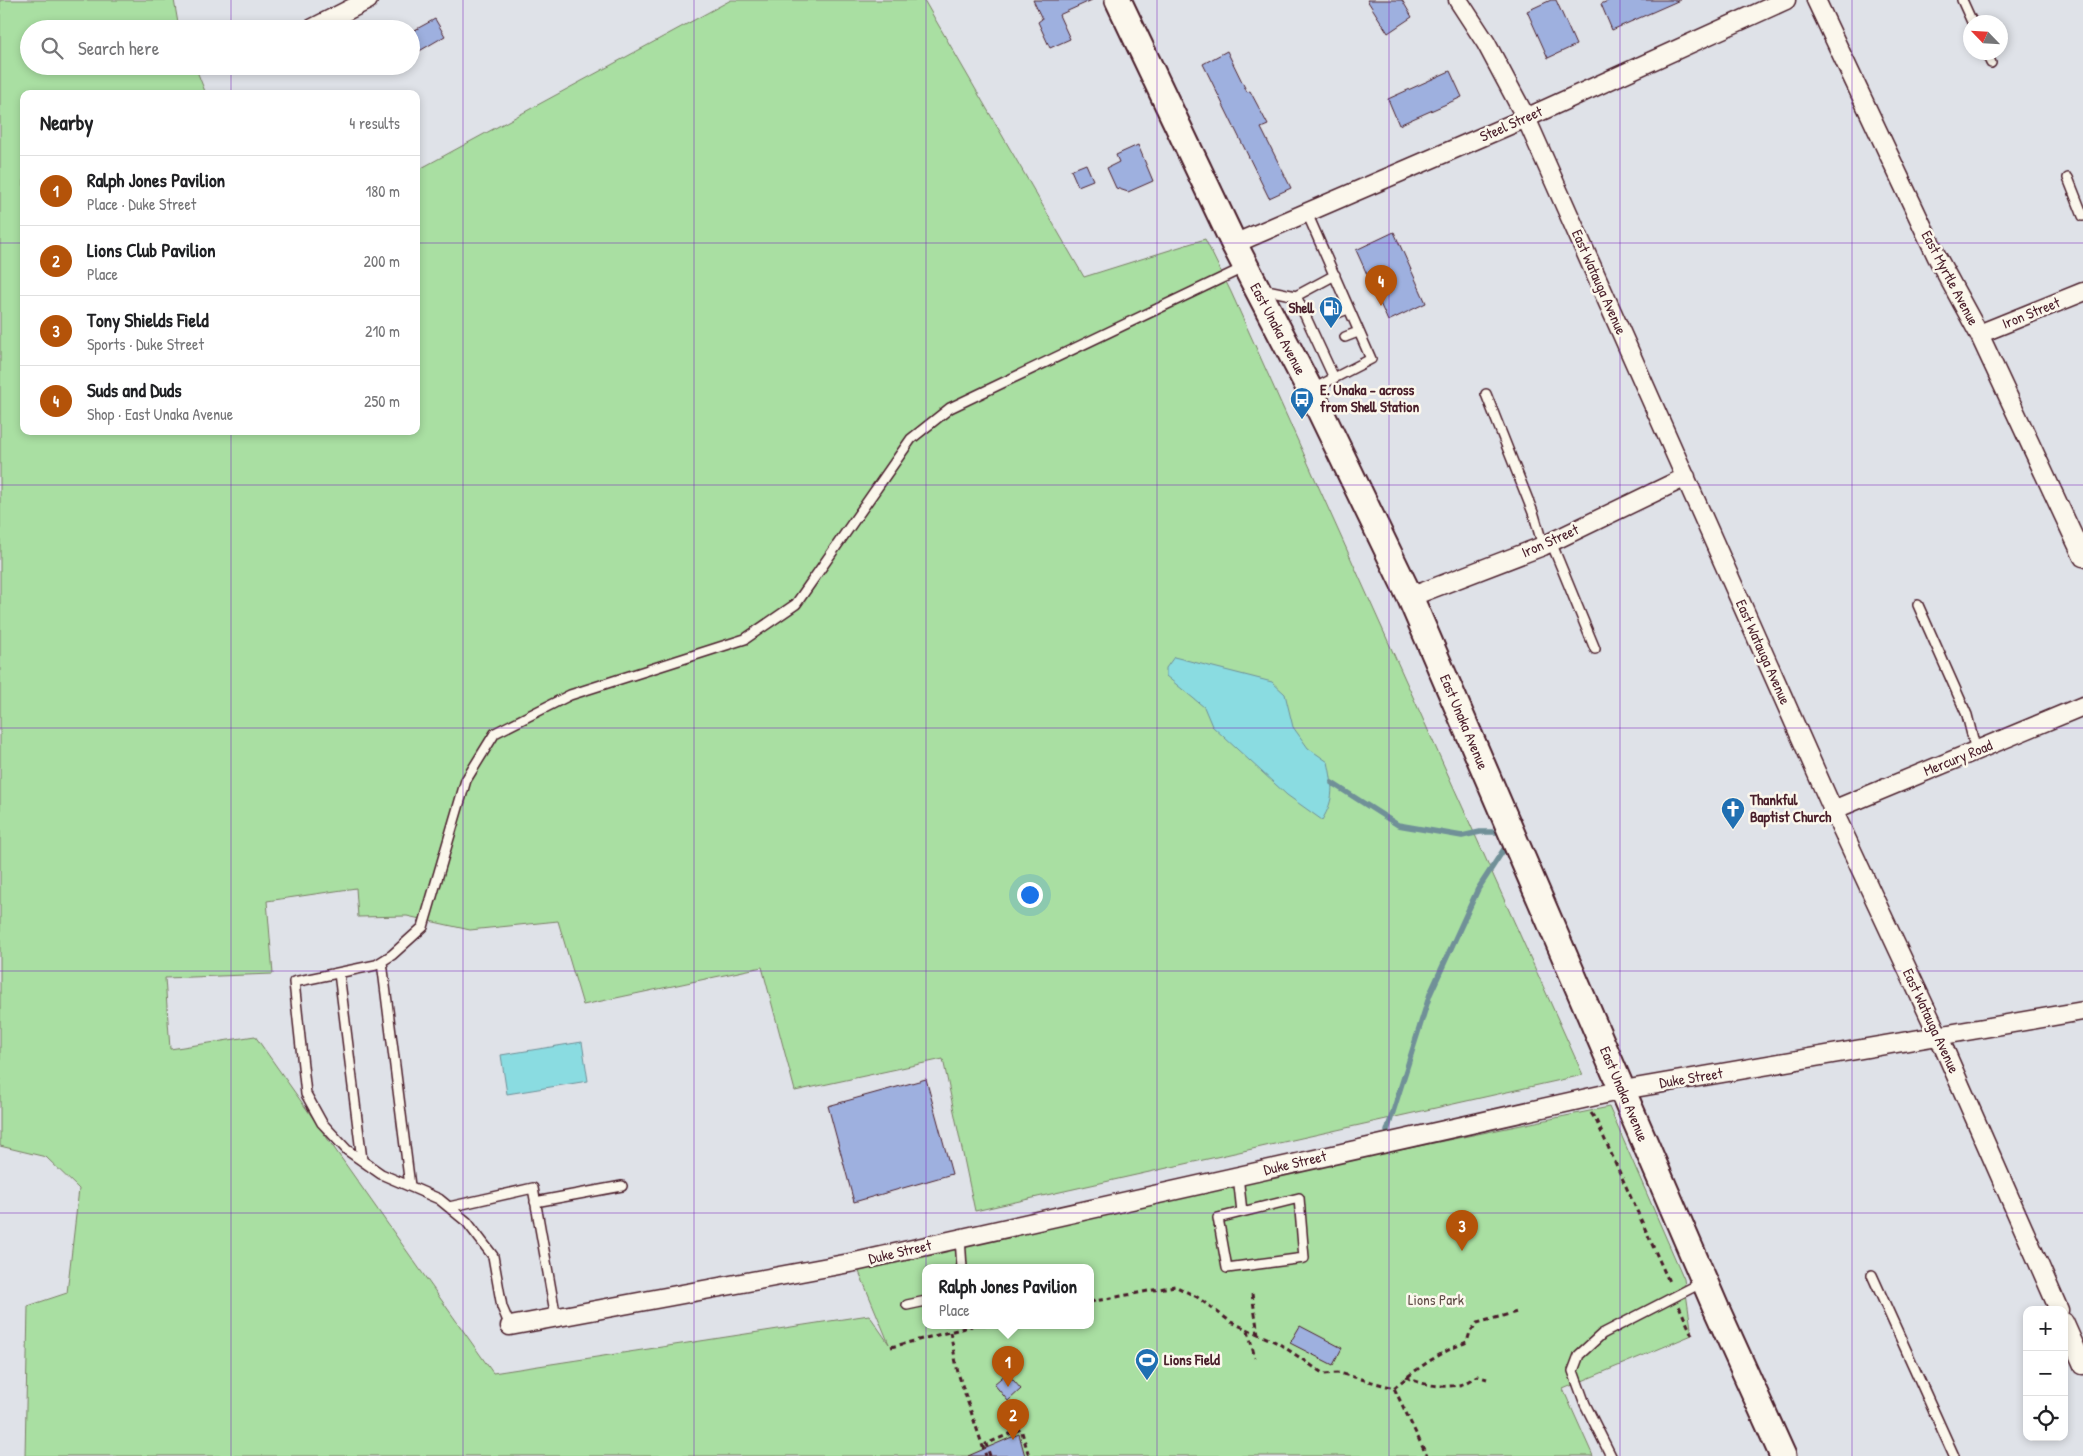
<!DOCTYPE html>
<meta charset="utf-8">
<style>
body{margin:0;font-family:"Patrick Hand",sans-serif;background:#f2f2f2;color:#202124}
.controls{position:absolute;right:15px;bottom:15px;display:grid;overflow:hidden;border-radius:10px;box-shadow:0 2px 8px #0003}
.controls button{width:45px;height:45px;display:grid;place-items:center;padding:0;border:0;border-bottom:1px solid #e0e0e0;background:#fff;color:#202124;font:25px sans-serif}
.compass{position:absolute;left:1963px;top:15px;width:45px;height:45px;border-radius:50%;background:#fff;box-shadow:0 2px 8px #0003;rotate:295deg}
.you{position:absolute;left:1029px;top:894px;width:18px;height:18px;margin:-12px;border:4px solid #fff;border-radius:50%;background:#1a73e8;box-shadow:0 0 0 8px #1a73e833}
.badge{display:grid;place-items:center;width:32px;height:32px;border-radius:50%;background:#b45309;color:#fff;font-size:16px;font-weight:700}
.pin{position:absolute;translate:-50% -41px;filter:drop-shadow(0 1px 2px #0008)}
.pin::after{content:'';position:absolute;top:26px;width:18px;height:15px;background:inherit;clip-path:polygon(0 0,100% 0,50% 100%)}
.popup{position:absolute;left:922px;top:1264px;width:172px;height:65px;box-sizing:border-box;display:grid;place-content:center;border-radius:10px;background:#fff;filter:drop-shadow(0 1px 4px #0005);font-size:16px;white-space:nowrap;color:#757577}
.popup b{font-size:19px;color:#202124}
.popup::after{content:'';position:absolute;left:50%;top:100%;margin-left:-10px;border:10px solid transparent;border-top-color:#fff}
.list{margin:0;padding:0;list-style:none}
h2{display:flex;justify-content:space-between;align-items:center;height:65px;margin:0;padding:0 20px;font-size:21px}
h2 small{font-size:16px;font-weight:400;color:#757577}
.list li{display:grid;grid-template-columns:32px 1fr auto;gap:15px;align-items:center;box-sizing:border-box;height:70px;padding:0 20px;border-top:1px solid #e0e0e0}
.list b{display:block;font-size:19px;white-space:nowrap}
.list p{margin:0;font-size:16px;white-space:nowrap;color:#757577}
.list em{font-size:16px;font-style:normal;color:#757577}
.icon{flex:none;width:28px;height:28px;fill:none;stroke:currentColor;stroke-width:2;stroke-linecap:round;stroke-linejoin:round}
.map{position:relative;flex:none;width:2083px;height:1456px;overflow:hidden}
.search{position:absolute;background:#fff;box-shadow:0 2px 8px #0003;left:20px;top:20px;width:400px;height:55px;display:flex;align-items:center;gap:12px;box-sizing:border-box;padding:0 18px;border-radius:28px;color:#757577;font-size:19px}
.panel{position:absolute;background:#fff;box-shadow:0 2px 8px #0003;left:20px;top:90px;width:400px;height:345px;border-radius:10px}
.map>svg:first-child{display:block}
.green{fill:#a9dfa2;stroke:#7a7f66;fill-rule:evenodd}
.water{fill:#8adce1;stroke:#709098}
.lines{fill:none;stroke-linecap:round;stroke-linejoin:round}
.stream{stroke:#709098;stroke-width:5.5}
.building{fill:#9eb0df;stroke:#4a1f2b}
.service-casing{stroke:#4a1f2b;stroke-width:12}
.minor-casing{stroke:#4a1f2b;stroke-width:21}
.secondary-casing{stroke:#4a1f2b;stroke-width:29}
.path{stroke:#4a1f2b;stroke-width:3;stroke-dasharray:5 4;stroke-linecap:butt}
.service{stroke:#fbf7ec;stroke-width:9}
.minor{stroke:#fbf7ec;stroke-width:18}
.secondary{stroke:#fbf7ec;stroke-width:25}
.grid{fill:none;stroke:#7b2cbf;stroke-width:1;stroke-opacity:0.55}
.labels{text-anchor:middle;stroke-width:5;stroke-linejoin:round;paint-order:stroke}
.street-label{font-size:15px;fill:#4a1f2b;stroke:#fbf7ec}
.poi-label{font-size:15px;font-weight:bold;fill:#4a1f2b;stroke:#fbf7ec;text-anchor:start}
.park-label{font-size:15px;fill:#624f49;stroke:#fbf7ec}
</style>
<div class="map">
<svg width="2083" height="1456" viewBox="0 0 2083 1456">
<rect width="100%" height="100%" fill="#dfe2e8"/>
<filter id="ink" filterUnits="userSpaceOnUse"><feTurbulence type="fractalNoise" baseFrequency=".02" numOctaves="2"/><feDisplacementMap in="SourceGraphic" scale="10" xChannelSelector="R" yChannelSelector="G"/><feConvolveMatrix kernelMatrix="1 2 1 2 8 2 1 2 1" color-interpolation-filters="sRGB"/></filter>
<g filter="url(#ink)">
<path class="green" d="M0,0H174L179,29H29V66H195L206,94H24V431H416V171L731,0H924L1084,277L1205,239L1231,292L1583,1075L975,1211L943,1059L795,1091L762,967L583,1005L558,921L470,930L407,916L358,917L356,888L267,901L273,974L165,978L170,1049L255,1036L493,1373L869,1315L889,1344L855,1262L1609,1107L1684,1279L1692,1335L1563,1389L1593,1456H25L28,1306L67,1293L79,1189L46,1157L0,1146ZM926,1268H1090V1326H926Z"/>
<path class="water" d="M1174,657L1272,682L1285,694L1293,727L1308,748L1328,762C1333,785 1335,799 1322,820L1287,795L1212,726L1204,707L1166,676V668Z
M582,1042L588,1081L507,1094L501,1055Z"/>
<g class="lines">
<path class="stream" d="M1332,783L1398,825L1462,836L1480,832H1504
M1387,1131L1430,994L1478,889L1508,843"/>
</g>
<path class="building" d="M1033,0H1092L1059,15L1070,39L1050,48L1038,22L1042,19Z
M1367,0H1402L1412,17L1388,33Z
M1551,0H1556L1576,45L1548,58L1527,11Z
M1610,0H1680L1612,30L1601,4Z
M435,19L445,36L416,53L411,45V32Z
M1227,51L1247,92L1250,91L1268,125L1261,128L1291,188L1269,198L1203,64Z
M1450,71L1462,97L1399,125L1388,99Z
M1138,145L1153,181L1128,192L1116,188L1107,168L1119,162L1116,155Z
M1086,164L1093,180L1078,186L1071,170Z
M1394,232L1426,303L1388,321L1356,250Z
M926,1079L952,1174L854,1202L828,1106Z
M1300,1326L1342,1348L1333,1365L1290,1343Z
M1007,1373L1021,1389L1008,1401L994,1384Z
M1019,1434L1025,1456H968Z"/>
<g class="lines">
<g class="service-casing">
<path id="service" d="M1962,0L1972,22
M1986,52L1991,63
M2068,178L2083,216
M1307,213L1371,359L1311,390
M1262,289L1296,296
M1335,314L1348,309
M1345,337L1358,332
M1334,378L1296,296L1335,275
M1486,394L1534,515L1543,546
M1551,542L1595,649
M1918,605L1967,715L1976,751
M382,962L410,1186
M339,973L362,1160
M1238,1176L1242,1212L1218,1218L1227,1268L1304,1258L1299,1198L1242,1212
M535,1202L622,1186
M449,1207L533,1188L556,1318
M960,1238L962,1268
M1872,1275L1954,1456
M907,1305L926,1301
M510,1326L502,1307L493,1256L467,1222L439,1199L381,1174L347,1150L322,1123L306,1094L294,982L376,965L392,955L423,927L466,780L495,733L570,695L745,639L796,604L911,439L950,408L1245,267
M1611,1456L1585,1404L1573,1371L1579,1355L1602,1334L1703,1282"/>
</g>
<g class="minor-casing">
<path id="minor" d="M1458,0L1486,43L1526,118L1833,810L1939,1037L2059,1310
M1816,0L1937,257L1979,334L2083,557
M311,29L368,0
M1234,244L1526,118L1786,0
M1979,334L2083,292
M1410,597L1543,546L1686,477
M1833,810L2083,706
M2064,1322L2083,1365
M510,1326L855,1262L1623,1090L2083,1011"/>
</g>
<g class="secondary-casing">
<path id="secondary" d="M1118,0L1234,244L1310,390L1410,597L1716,1308L1783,1456"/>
</g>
<path class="path" d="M1591,1113L1596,1120L1670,1284
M1252,1294L1258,1334
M1090,1302L1175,1286L1197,1297L1231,1322L1278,1343L1324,1374L1339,1373L1394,1388L1427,1456
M1679,1306L1692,1335
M1248,1331L1255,1358
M950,1332L958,1373L986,1456
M891,1347L972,1326
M1406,1377C1421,1385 1442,1388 1459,1385C1465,1384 1471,1379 1477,1376L1487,1379
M1394,1388C1416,1369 1440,1352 1467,1342L1470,1332L1477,1323L1517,1312
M990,1456L986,1444L1021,1429L1029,1456"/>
<use href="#service" class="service"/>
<use href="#minor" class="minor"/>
<use href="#secondary" class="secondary"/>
</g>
</g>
<path class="grid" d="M231,0V29M463,0V1456M694,0V1456M926,0V1456M1157,0V1456M1389,0V1456M1620,0V1456M1852,0V1456M231,66V94M0,243H24M416,243H2083M231,431V1456M0,485H2083M0,728H2083M0,971H2083M0,1213H2083"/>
<defs>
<g id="fuel-pin" transform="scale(1.25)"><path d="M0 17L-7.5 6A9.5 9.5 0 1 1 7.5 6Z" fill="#1f6fb2" stroke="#fbf7ec"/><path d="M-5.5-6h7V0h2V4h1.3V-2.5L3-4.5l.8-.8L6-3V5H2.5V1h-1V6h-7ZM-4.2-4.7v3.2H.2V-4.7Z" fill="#fff"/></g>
<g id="bus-pin" transform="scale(1.25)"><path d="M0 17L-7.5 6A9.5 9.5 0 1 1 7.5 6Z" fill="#1f6fb2" stroke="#fbf7ec"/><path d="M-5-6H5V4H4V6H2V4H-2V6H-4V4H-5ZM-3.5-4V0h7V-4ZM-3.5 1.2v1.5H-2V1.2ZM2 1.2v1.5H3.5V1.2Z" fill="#fff"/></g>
<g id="church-pin" transform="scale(1.25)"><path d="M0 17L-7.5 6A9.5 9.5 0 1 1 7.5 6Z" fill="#1f6fb2" stroke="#fbf7ec"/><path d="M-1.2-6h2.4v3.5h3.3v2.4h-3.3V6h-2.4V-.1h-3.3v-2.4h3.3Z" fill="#fff"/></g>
<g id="stadium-pin" transform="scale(1.25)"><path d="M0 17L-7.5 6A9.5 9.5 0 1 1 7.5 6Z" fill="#1f6fb2" stroke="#fbf7ec"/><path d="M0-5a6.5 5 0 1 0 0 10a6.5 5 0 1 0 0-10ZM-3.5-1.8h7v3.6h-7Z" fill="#fff"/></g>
</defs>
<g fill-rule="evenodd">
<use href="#fuel-pin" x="1331" y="308"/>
<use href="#bus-pin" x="1302" y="399"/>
<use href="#church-pin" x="1733" y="809"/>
<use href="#stadium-pin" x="1147" y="1360"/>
</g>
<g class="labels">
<g class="street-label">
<text transform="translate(1511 124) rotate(-24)" y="5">Steel Street</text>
<text transform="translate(1950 278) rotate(62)" y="5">East Myrtle Avenue</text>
<text transform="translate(1599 282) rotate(66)" y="5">East Watauga Avenue</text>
<text transform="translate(2031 313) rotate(-22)" y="5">Iron Street</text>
<text transform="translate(1278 329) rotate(62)" y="5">East Unaka Avenue</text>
<text transform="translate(1550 541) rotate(-24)" y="5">Iron Street</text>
<text transform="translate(1763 652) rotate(66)" y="5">East Watauga Avenue</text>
<text transform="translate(1464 722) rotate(67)" y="5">East Unaka Avenue</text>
<text transform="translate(1958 758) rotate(-22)" y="5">Mercury Road</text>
<text transform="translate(1931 1021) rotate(65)" y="5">East Watauga Avenue</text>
<text transform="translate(1691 1078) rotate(-9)" y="5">Duke Street</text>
<text transform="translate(1624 1094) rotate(67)" y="5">East Unaka Avenue</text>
<text transform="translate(1295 1163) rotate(-13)" y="5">Duke Street</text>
<text transform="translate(900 1252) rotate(-13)" y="5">Duke Street</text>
</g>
<g class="poi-label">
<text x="1314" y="313" text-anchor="end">Shell</text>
<text x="1320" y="395">E. Unaka - across<tspan x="1320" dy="17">from Shell Station</tspan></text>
<text x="1750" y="805">Thankful<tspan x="1750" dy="17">Baptist Church</tspan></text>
<text x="1164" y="1365">Lions Field</text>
</g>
<g class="park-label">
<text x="1436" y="1305">Lions Park</text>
</g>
</g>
</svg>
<div class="controls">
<button>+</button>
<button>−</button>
<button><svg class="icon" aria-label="locate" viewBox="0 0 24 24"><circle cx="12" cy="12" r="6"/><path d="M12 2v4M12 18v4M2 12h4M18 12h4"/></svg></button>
</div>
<svg class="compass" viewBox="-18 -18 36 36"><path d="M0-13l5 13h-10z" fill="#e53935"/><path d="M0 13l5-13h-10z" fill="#757577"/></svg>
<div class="you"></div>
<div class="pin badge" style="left:1008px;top:1387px">1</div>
<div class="popup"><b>Ralph Jones Pavilion</b>Place</div>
<div class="pin badge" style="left:1013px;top:1440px">2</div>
<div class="pin badge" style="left:1462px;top:1251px">3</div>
<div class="pin badge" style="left:1381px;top:306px">4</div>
<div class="search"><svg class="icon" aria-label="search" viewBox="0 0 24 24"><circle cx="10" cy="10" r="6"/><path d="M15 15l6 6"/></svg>Search here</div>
<section class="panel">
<h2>Nearby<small>4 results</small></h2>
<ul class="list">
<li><span class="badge">1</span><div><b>Ralph Jones Pavilion</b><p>Place · Duke Street</p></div><em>180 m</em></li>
<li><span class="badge">2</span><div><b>Lions Club Pavilion</b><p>Place</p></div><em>200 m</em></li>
<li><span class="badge">3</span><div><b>Tony Shields Field</b><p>Sports · Duke Street</p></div><em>210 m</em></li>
<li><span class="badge">4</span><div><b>Suds and Duds</b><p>Shop · East Unaka Avenue</p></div><em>250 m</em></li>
</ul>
</section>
</div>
